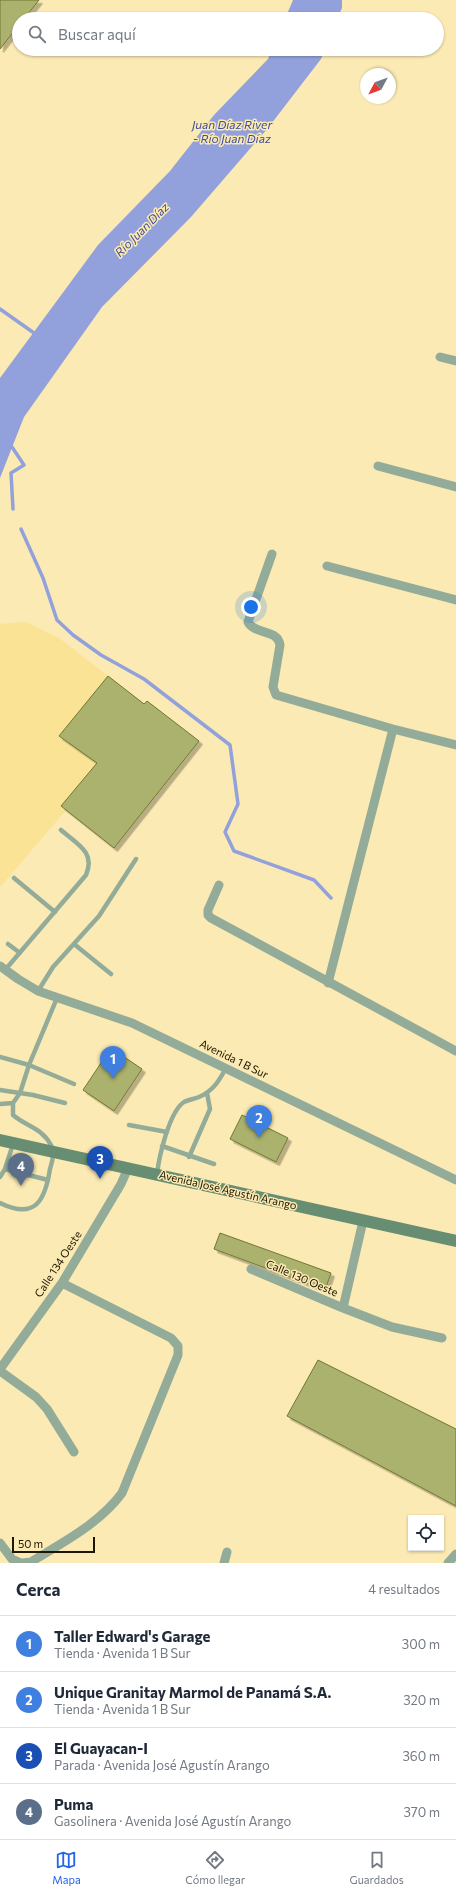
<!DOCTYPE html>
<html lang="es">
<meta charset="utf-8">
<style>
body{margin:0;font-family:Commissioner,sans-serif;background:#f6f6f7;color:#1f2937}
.controls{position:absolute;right:12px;bottom:12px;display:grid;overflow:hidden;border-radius:0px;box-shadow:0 1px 3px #0004}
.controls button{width:36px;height:36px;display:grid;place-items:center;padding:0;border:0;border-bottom:1px solid #e0e1e3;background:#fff;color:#1f2937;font:20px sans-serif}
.compass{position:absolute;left:360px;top:68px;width:36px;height:36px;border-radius:50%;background:#fff;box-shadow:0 1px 3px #0004;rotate:229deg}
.scale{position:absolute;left:12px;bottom:10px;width:83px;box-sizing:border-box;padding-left:4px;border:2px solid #1e1600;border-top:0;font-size:11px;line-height:14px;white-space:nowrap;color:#1e1600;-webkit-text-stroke:3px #fbeab3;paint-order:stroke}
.you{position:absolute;left:251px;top:607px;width:14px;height:14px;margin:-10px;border:3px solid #fff;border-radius:50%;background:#1a73e8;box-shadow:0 0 0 6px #1a73e833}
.badge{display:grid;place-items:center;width:26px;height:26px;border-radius:50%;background:#2563eb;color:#fff;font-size:13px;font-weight:700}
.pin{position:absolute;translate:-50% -33px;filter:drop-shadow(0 1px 2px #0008)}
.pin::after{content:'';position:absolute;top:21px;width:14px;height:12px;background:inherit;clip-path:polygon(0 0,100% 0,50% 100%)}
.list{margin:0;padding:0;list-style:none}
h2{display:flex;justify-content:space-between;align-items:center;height:52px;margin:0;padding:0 16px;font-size:17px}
h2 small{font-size:13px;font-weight:400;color:#747a83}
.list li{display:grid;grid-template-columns:26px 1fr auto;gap:12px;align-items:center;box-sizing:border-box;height:56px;padding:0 16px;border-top:1px solid #e0e1e3}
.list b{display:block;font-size:15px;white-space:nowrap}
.list p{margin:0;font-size:13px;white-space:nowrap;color:#747a83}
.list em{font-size:13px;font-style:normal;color:#747a83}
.icon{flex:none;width:22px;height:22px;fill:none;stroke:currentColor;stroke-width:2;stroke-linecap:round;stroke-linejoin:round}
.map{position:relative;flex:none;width:456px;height:1563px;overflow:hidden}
.search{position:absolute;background:#fff;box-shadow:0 1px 3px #0004;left:12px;right:12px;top:12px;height:44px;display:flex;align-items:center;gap:10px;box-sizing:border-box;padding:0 14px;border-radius:22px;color:#747a83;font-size:15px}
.sheet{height:276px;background:#fff}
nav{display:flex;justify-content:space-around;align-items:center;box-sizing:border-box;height:56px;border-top:1px solid #e0e1e3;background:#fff;font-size:11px;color:#747a83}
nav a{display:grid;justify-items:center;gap:2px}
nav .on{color:#2563eb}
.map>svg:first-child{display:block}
.built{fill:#fae394}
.water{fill:#92a1db}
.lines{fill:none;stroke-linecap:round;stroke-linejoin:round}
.stream{stroke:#92a1db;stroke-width:3.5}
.building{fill:#abb26e;stroke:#717733;filter:url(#shadow)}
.lane{stroke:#93ac99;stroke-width:4.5}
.street{stroke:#93ac99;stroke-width:9}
.secondary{stroke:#678e72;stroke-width:12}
.labels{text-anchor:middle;stroke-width:3;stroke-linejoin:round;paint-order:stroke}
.street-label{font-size:11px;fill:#1e1600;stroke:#fbeab3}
.water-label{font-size:12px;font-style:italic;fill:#424e96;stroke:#fbeab3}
</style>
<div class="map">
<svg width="456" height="1563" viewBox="0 0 456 1563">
<defs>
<filter id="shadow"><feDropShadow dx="3.5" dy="3.5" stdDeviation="0" flood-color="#0004"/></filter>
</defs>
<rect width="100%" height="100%" fill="#fbeab3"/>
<path class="built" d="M26,622L59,638L152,710L0,887V624Z"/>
<path class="water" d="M293,0H342V8L337,19H285Z
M272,49H325L321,59L268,128L191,217L102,307L24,417L0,478V378L98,245L170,171L214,115L268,59Z"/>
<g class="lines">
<path class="stream" d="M0,309L34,333
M10,444L24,465L11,473L13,509
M21,529L43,578L57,620L73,635L101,655L144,679L230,745L238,804L225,832L234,851L314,880L331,898"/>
</g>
<path class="building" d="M0,0H39L24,19H19V25L0,49Z
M108,676L144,704L147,701L199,741L114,848L61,806L97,763L59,736Z
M111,1048L142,1069L114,1111L83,1090Z
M242,1115L288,1138L276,1162L230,1139Z
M220,1233L331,1273L325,1290L214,1249Z
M318,1360L456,1429V1506L287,1416Z"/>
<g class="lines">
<path class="lane" d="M14,878L55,912
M8,944L20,953
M74,944L111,974
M5,970L86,875C96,852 77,844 61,830
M38,991L53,967L99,916L136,859
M0,1057L29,1065L74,1084
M0,1090L33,1095L65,1103
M0,1104L13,1103L20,1093L29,1065L57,998
M129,1125L167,1132
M162,1146L214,1164
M189,1157L210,1109L207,1093
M5,1169L48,1180
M157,1174C159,1157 169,1112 184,1102C188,1100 194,1099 199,1097C213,1091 219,1081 226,1068
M0,1177L5,1169L13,1144
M0,1203C35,1220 45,1201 50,1169C52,1162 55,1153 51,1145C41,1127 27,1127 13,1115V1103"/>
<path class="street" d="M440,357L456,361
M378,466L456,487
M272,554L248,622C255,635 278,629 280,645L273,687L276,695L393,729L456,745
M327,566L456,600
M219,885L208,910V915L211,918L456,1051
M0,966L18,979L38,991L132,1023L456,1180
M328,983L393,729
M251,1269L343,1308L392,1327L442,1338
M343,1308L363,1221
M0,1369L62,1283L121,1184L128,1168
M0,1371L36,1397L47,1409L74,1452
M0,1543L12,1559L21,1563
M23,1563L31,1562C63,1542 99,1524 122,1493L178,1355V1346L171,1338L62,1283
M224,1563L227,1552
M448,1563L456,1554"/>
<path class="secondary" d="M0,1140L456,1241"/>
</g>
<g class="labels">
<g class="street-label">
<text transform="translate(234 1059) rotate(26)" y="4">Avenida 1 B Sur</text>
<text transform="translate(228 1190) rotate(13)" y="4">Avenida José Agustín Arango</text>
<text transform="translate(58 1264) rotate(-57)" y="4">Calle 134 Oeste</text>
<text transform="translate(302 1278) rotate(23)" y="4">Calle 130 Oeste</text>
</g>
<g class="water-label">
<text x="232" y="129">Juan Díaz River<tspan x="232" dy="14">- Río Juan Díaz</tspan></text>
<text transform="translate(142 230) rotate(-45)" y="4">Río Juan Díaz</text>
</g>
</g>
</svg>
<div class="controls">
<button><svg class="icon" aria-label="locate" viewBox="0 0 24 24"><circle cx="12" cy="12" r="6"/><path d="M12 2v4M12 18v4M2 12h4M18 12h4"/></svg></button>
</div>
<svg class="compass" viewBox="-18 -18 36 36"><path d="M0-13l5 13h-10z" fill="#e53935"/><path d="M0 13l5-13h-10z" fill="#747a83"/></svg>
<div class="scale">50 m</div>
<div class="you"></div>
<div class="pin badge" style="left:113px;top:1079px;background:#3f7fe0">1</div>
<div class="pin badge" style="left:259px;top:1138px;background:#3f7fe0">2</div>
<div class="pin badge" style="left:100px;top:1179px;background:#1a4fb4">3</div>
<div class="pin badge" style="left:21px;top:1186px;background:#5c6f8a">4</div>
<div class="search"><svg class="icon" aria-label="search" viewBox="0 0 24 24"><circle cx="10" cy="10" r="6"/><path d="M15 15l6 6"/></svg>Buscar aquí</div>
</div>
<section class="sheet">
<h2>Cerca<small>4 resultados</small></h2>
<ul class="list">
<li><span class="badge" style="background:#3f7fe0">1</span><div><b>Taller Edward's Garage</b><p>Tienda · Avenida 1 B Sur</p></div><em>300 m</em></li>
<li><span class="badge" style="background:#3f7fe0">2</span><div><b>Unique Granitay Marmol de Panamá S.A.</b><p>Tienda · Avenida 1 B Sur</p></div><em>320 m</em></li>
<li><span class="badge" style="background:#1a4fb4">3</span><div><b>El Guayacan-I</b><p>Parada · Avenida José Agustín Arango</p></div><em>360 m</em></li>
<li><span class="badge" style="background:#5c6f8a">4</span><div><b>Puma</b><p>Gasolinera · Avenida José Agustín Arango</p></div><em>370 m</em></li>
</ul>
</section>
<nav>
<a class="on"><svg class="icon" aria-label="map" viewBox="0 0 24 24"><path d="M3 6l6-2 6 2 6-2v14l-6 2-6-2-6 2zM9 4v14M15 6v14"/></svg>Mapa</a>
<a><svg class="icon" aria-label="directions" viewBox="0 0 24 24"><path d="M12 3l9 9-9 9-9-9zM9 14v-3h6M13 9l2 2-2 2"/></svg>Cómo llegar</a>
<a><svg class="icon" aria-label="saved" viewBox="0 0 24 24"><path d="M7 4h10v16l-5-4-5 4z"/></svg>Guardados</a>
</nav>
